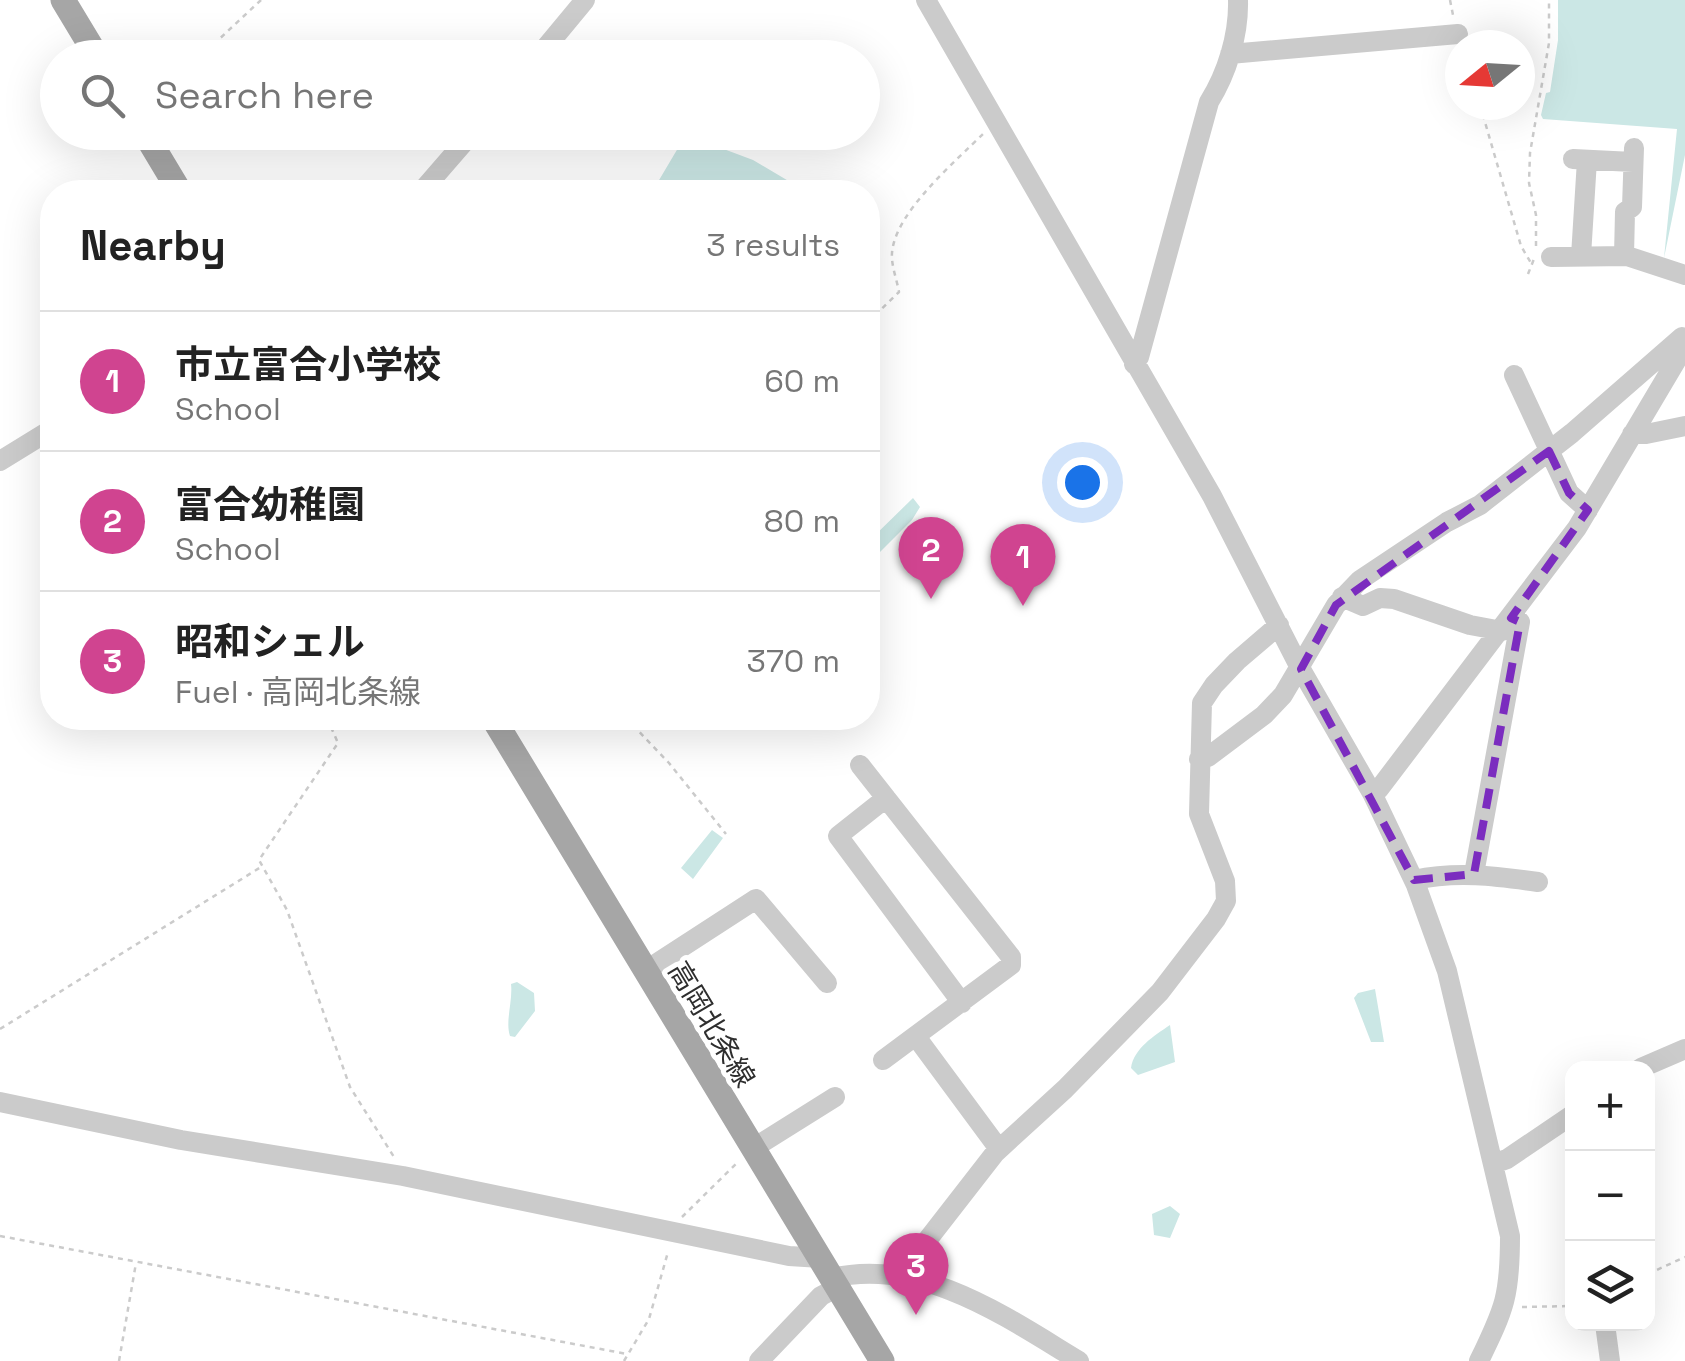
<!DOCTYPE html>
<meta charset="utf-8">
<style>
body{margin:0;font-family:"Space Grotesk","Noto Sans JP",sans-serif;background:#f2f2f2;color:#222}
.controls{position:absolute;right:30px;bottom:30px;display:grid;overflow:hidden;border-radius:20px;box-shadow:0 10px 40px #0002}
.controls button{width:90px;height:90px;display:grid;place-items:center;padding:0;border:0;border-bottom:2px solid #e0e0e0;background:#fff;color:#222;font:50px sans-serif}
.compass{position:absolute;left:1445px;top:30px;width:90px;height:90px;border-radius:50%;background:#fff;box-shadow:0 10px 40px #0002;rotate:252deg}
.you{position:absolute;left:1082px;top:482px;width:35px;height:35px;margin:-25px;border:8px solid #fff;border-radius:50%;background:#1a73e8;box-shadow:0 0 0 15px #1a73e833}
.badge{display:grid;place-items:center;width:65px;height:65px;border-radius:50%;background:#d04490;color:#fff;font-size:32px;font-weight:700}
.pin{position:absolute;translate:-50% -82px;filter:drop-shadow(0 2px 5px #0008)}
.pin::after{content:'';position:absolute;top:52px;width:35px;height:30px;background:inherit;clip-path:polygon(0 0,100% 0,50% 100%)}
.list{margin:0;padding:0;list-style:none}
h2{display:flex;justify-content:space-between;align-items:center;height:130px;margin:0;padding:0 40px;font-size:42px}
h2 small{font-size:32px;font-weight:400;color:#767676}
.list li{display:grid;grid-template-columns:65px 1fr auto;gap:30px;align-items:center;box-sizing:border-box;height:140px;padding:0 40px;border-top:2px solid #e0e0e0}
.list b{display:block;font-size:38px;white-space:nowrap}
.list p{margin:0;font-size:32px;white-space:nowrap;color:#767676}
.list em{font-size:32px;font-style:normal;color:#767676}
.icon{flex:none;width:55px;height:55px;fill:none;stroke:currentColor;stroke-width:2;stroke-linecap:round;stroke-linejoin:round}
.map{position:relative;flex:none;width:1685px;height:1361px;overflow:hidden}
.search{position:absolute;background:#fff;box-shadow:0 10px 40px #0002;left:40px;top:40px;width:840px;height:110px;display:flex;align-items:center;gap:25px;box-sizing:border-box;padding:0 35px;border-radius:55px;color:#767676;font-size:38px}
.panel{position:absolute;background:#fff;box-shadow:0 10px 40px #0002;left:40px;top:180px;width:840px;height:550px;border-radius:40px}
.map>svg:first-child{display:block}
.water{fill:#cbe7e5}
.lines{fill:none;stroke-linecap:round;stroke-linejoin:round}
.path{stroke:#cbcbcb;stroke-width:2.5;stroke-dasharray:5 5;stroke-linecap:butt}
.minor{stroke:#cbcbcb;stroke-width:20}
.major{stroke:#a6a6a6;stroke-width:25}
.marked{fill:none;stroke:#7b2cbf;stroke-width:8;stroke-dasharray:20 12;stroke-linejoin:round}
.labels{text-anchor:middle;stroke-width:10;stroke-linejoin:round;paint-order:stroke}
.street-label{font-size:28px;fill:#2e2e2e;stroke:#fff}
</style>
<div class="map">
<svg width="1685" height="1361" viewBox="0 0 1685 1361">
<rect width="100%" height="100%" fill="#fff"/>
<path class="water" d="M1558,0H1685V155L1664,258L1677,129L1543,119L1541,115L1546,93L1550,92L1558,40Z
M697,139L753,160L807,192H652L681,143Z
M913,498L920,507L912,520L868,564V542Z
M712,830L723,838L693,879L681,868Z
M517,982L534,993L535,1011L515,1037L510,1036C505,1021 513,1001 511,984Z
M1375,989L1384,1042H1371L1354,998L1358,993Z
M1170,1025L1175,1062L1138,1075L1131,1068C1134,1048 1154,1036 1170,1025Z
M1170,1206L1180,1214L1170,1238L1154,1235L1152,1214Z"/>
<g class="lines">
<path class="path" d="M1450,0L1453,15
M199,58L261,0
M1480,105L1521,246L1531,263
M1536,246V215L1529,183L1530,153L1549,43V0
M1528,274L1534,259
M868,322L899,292C897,280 891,265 892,253C895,212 956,161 984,133
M327,718L338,743L259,860L287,910L350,1087L394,1157
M626,718L669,763L726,834
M0,1029L261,867
M682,1217L737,1163
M0,1236L627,1354
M1648,1274L1685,1257
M1522,1307L1572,1306
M119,1361L136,1263
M624,1361L649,1319L668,1252"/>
<path class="minor" d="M926,0L1212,496L1299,666L1372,793L1416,885L1447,971L1510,1236C1510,1295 1505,1308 1479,1361
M1230,54L1458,34
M537,58L585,0
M1573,159L1633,162
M421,192L473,132
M1581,256L1587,160
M1624,256L1625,212L1632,207L1634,148
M1551,257L1627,256L1685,275
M1134,364L1139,357L1209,102C1227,73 1239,35 1238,0
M1514,375L1569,493L1588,510
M1632,434H1646L1685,426
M0,461L52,429
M1342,597L1363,606L1380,598L1394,599L1470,625L1502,631
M1199,759L1208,757L1264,715L1283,695L1336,605L1360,580L1447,522L1480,505L1572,433L1682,337L1685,338
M860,765L1011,957V965L883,1060
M1372,793L1379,789L1577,528L1685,346
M886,798L838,836L962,1003
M1474,874L1520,622L1511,618
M1414,880C1457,871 1495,876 1538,882
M645,971L756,899L827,983
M917,1038L999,1149
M1641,1068L1685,1049
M0,1102L181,1140L403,1176L789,1256L821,1258
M752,1149L835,1097
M1493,1164L1507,1159L1572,1115
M901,1274L995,1153L1065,1089L1160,992L1216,919L1226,901L1225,881L1199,814L1202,703L1214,685L1237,661L1279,625
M832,1278C922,1257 1006,1317 1079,1361
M1605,1324L1610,1361
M759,1361L821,1296L838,1287"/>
<path class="major" d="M63,0L98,58
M144,132L180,192
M493,718L882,1361"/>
</g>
<path class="marked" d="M1549,451L1569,493L1588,510L1511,618L1520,622L1474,874L1414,880L1301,669L1336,605Z"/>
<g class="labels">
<g class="street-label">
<text transform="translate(712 1024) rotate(59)" y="10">高岡北条線</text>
</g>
</g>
</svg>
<div class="controls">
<button>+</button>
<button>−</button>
<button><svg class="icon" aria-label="layers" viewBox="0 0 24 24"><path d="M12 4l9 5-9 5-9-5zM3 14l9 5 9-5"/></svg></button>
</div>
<svg class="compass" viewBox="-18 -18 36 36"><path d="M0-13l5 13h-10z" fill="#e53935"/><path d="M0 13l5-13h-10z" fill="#767676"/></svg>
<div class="you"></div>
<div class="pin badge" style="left:1023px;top:606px">1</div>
<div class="pin badge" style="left:931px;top:599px">2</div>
<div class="pin badge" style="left:916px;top:1315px">3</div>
<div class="search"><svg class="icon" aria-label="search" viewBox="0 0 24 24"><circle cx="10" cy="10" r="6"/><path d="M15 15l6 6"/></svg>Search here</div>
<section class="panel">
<h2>Nearby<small>3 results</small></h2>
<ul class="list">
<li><span class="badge">1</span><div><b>市立富合小学校</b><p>School</p></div><em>60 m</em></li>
<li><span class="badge">2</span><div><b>富合幼稚園</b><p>School</p></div><em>80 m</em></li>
<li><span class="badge">3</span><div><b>昭和シェル</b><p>Fuel · 高岡北条線</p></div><em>370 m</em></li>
</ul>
</section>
</div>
